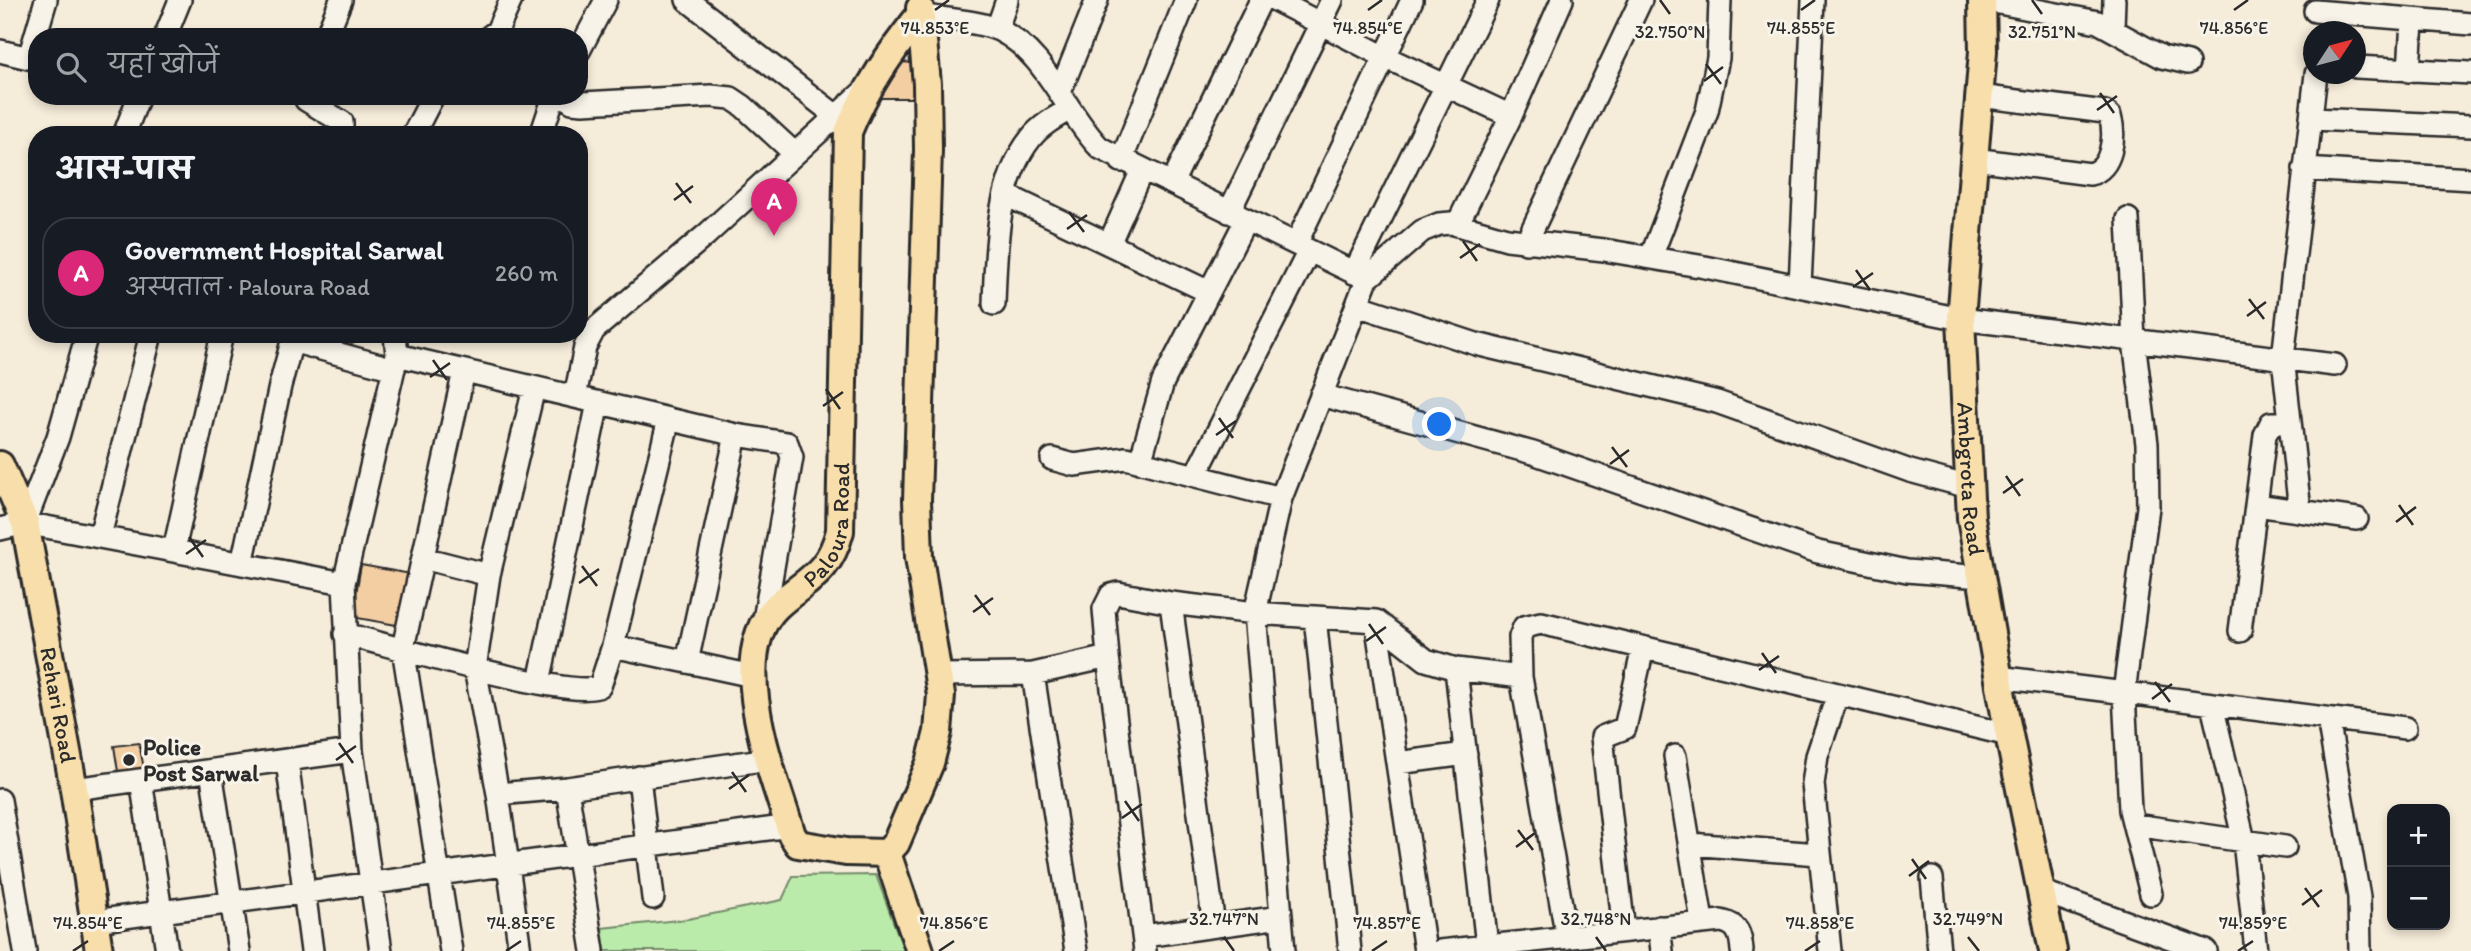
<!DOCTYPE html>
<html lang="hi">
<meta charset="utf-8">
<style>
body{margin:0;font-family:Itim,"Playpen Sans Deva",sans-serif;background:#20242c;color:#f1f3f6}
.controls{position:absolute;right:21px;bottom:21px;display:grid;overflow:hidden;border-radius:14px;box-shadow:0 4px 10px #0003}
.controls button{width:63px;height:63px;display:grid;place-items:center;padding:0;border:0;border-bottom:2px solid #363941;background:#171b24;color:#f1f3f6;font:35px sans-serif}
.compass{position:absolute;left:2303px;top:21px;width:63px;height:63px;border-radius:50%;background:#171b24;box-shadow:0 4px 10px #0003;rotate:54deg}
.you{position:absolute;left:1440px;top:425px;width:24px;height:24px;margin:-18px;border:5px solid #fff;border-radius:50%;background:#1a73e8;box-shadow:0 0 0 10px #1a73e833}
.badge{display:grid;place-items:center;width:46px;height:46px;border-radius:50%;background:#db2777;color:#fff;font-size:23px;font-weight:700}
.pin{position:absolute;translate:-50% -58px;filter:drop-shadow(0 2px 4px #0008)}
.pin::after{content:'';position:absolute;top:37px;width:24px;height:21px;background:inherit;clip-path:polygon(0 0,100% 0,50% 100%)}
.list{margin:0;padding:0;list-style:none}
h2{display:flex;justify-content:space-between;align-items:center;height:91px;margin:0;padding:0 28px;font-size:30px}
h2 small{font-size:23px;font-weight:400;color:#9ea1a6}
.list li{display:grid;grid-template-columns:46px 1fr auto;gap:21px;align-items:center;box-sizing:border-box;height:112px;margin:0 14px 14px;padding:0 14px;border:2px solid #363941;border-radius:28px}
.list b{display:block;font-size:26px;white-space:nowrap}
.list p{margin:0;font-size:23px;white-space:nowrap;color:#9ea1a6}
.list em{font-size:23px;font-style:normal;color:#9ea1a6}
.icon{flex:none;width:38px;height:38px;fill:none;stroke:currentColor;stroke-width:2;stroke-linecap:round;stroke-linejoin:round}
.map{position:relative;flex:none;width:2471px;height:951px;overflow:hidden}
.search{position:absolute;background:#171b24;box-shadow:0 4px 10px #0003;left:28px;top:28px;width:560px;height:77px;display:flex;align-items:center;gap:18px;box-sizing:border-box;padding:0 24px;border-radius:28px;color:#9ea1a6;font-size:26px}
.panel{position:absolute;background:#171b24;box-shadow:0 4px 10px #0003;left:28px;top:126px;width:560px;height:217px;border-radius:28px}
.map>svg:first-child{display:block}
.green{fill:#bbebaa;stroke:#738b6a;stroke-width:2}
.building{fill:#f4cea3;stroke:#2b2b2b;stroke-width:2}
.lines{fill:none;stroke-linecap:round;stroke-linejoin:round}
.minor-casing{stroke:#2b2b2b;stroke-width:26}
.major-casing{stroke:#2b2b2b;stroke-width:32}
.minor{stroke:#f7f3e8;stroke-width:21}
.major{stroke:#f8deab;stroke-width:26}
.ticks{fill:none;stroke:#2b2b2b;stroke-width:2.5}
.poi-dot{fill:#2b2b2b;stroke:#f7f3e8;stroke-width:2.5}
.labels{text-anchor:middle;stroke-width:6;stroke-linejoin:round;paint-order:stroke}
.street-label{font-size:23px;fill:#2b2b2b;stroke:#f7f3e8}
.poi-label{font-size:23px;font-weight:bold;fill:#2b2b2b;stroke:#f7f3e8;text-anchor:start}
.ticks-label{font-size:18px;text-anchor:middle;fill:#2b2b2b;stroke:#f7f3e8;stroke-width:6;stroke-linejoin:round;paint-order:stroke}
</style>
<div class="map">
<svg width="2471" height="951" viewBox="0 0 2471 951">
<rect width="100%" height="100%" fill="#f6ecda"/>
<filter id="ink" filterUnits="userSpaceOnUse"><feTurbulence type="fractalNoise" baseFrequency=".0143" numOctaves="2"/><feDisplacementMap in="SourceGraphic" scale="14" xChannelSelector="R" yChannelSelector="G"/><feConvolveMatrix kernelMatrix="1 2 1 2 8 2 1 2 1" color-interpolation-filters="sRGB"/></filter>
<g filter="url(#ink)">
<path class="green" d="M876,875L904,951H605L602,928L688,919L782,900L793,876Z"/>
<path class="building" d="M896,62L921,63L922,98H877Z
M361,565L411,574L402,626L352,617Z
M139,743L145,774L119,778L114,746Z"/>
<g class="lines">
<g class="minor-casing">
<path id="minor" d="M687,0L835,115
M1275,0L1385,57L1511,116
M1984,0L2098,22L2162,57L2188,63
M2315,11L2471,24
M920,15C942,19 980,21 999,30C1047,54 1064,111 1100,148L1367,279
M2113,28L2114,0
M997,29L1007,0
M165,37L180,0
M326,37L341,0
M489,37L497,31L511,0
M0,51L37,60
M579,51L606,0
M29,58L46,0
M2356,67L2471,73
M2409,71L2412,21
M1060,92L1097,0
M304,96L306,100L342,122V135
M563,96L572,102L583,103L711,96L731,98L743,106L794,153
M2312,119L2471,126
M124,135L139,96
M413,135L433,96
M541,135L554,96
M1974,159L2090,174C2112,170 2116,136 2110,116L2105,112L1979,96
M1121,161L1186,0
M2304,169L2471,179
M1172,183L1261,0
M1006,195L1209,292
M1229,212L1332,0
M2128,219L2134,341L2147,444L2148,507L2124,693L2130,810L2151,894
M1457,225L1511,116L1562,0
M1526,243L1641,0
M1109,244L1142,170
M1296,244L1412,0
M1651,257L1707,111L1718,58L1720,0
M1354,273L1488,0
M1800,286L1813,0
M994,304C996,251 996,182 1031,138C1041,125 1056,117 1070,109
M1357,305L1476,344L1717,402L1910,471L1969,487
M292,341L394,369
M397,355L736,435L787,443L792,457L764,620
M1321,395L1533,453L1818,552L1907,571L1981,577
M575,397L585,347L594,330L706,235L866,89
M1052,459L1074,465L1126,458L1281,498
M1140,462L1163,382L1246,220
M1195,476L1309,251
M2256,505L2357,519
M2300,511L2283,358L2316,74
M25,523L58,437L87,334
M0,529L25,523L344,583
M100,536L151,334
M174,550L222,334
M423,558L489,575
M242,564L280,386L294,334
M1171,603L1255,613L1376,621L1426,660L1456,669L1521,677L1520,637L1524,627L1541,623L2009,735
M1315,617L1350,951
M1376,621L1425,951
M2240,631L2265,435L2271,423H2290
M345,634C386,644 573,701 600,686L613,646L669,419
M613,646L753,676
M687,662L736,435
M1456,669L1487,946
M938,675L1033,674
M1521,677L1567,938
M1998,677L2405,728
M539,682L598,403
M2212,705L2244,841L2256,951
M2328,719L2359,897L2360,951
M1675,756L1702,921
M287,761L312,951
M1397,763L1466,754
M211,771L239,951
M639,777L653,898
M141,780L167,951
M567,788L593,951
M74,789L352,751
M498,794L567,788L769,759
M0,800L25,951
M2135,825L2285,847
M1690,844L1819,854
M1932,878L1939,951
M2041,891L2206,951
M95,921L790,826
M1659,927L1662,951
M1624,931L1602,737L1625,728L1643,648
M1144,936L1281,917
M381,951L352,751L344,583L397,355L395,334
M451,951L403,648L464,371
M520,951L498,794L475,668L489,575L534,388
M1076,951L1033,674L1108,657
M1145,951L1108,657L1104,609L1111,595L1118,593L1171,603L1214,926
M1284,951L1255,613L1281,498L1367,279L1422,231L1439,224L1451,223L1507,239L1604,250L1705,267L1961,319L2335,365
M1440,951L1721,921C1738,924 1741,935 1742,951
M1830,951L1813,784L1817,756L1838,694"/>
</g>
<g class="major-casing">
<g id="major">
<path id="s1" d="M1982,0L1983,51L1961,319L1971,518L2006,720L2053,951"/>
<path id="s2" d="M0,465L25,523L74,789L99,951"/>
<path id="s3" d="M887,853L846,852L798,844L792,835C774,776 724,656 777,606C807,579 829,574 840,531L848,132C866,87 890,53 920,15"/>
<path d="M887,853L896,843L930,763L938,732L941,695L919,557L917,500L928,150L927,84L920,8"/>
<path d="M887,853L920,951"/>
</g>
</g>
<use href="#minor" class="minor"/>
<use href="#major" class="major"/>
</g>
</g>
<path class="ticks" d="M1660,0L1670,14M2032,0L2042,14M935,10L949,0M1368,10L1382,0M1801,10L1815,0M2234,10L2248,0M1706,64L1721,84M1704,81L1723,67M2100,93L2114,113M2097,110L2117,96M676,183L691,203M674,200L693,186M1069,212L1084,232M1067,229L1087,215M1463,241L1477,261M1460,258L1480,244M1856,270L1870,290M1853,287L1873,273M2249,299L2264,319M2247,316L2266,302M433,360L447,380M430,377L450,363M826,389L840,409M823,406L843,392M1219,418L1233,438M1216,435L1236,421M1612,447L1627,467M1610,464L1629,450M2006,476L2020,496M2003,493L2023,479M2399,505L2413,525M2396,522L2416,507M189,537L203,557M186,554L206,540M582,566L597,586M579,583L599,569M975,595L990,615M973,612L993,598M1369,624L1383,644M1366,641L1386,627M1762,653L1776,673M1759,670L1779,656M2155,682L2170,702M2152,699L2172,684M339,743L353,763M336,760L356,746M732,772L746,792M729,789L749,775M1125,801L1139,821M1122,818L1142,804M1518,830L1533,850M1516,847L1535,833M1912,859L1926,879M1909,876L1929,861M2305,888L2319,907M2302,905L2322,890M1224,937L1234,951M1596,937L1606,951M1968,937L1979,951M73,951L88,941M506,951L521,941M939,951L954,941M1372,951L1387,941M1805,951L1820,941M2238,951L2253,941"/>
<circle class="poi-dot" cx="129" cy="760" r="7"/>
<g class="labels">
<g class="street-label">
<text dy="8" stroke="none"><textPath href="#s1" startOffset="480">Ambgrota Road</textPath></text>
<text dy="8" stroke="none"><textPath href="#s3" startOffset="444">Paloura Road</textPath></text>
<text dy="8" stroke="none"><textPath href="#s2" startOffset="248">Rehari Road</textPath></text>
</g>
<g class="poi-label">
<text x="143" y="755">Police<tspan x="143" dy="26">Post Sarwal</tspan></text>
</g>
</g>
<g class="ticks-label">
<text x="1368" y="34">74.854°E</text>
<text x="1801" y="34">74.855°E</text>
<text x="935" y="34">74.853°E</text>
<text x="2234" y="34">74.856°E</text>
<text x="1670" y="38">32.750°N</text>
<text x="2042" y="38">32.751°N</text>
<text x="1224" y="925">32.747°N</text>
<text x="1596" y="925">32.748°N</text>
<text x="1968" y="925">32.749°N</text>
<text x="88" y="929">74.854°E</text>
<text x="521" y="929">74.855°E</text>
<text x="954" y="929">74.856°E</text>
<text x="1387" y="929">74.857°E</text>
<text x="1820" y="929">74.858°E</text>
<text x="2253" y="929">74.859°E</text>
</g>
</svg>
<div class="controls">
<button>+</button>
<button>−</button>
</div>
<svg class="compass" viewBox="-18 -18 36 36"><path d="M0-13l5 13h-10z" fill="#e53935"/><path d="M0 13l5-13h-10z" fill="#9ea1a6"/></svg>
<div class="you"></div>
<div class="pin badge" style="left:774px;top:236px">A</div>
<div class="search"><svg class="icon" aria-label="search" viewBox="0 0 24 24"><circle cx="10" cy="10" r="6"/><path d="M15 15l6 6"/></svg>यहाँ खोजें</div>
<section class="panel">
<h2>आस-पास<small></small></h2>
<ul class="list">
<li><span class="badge">A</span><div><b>Government Hospital Sarwal</b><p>अस्पताल · Paloura Road</p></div><em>260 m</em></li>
</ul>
</section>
</div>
